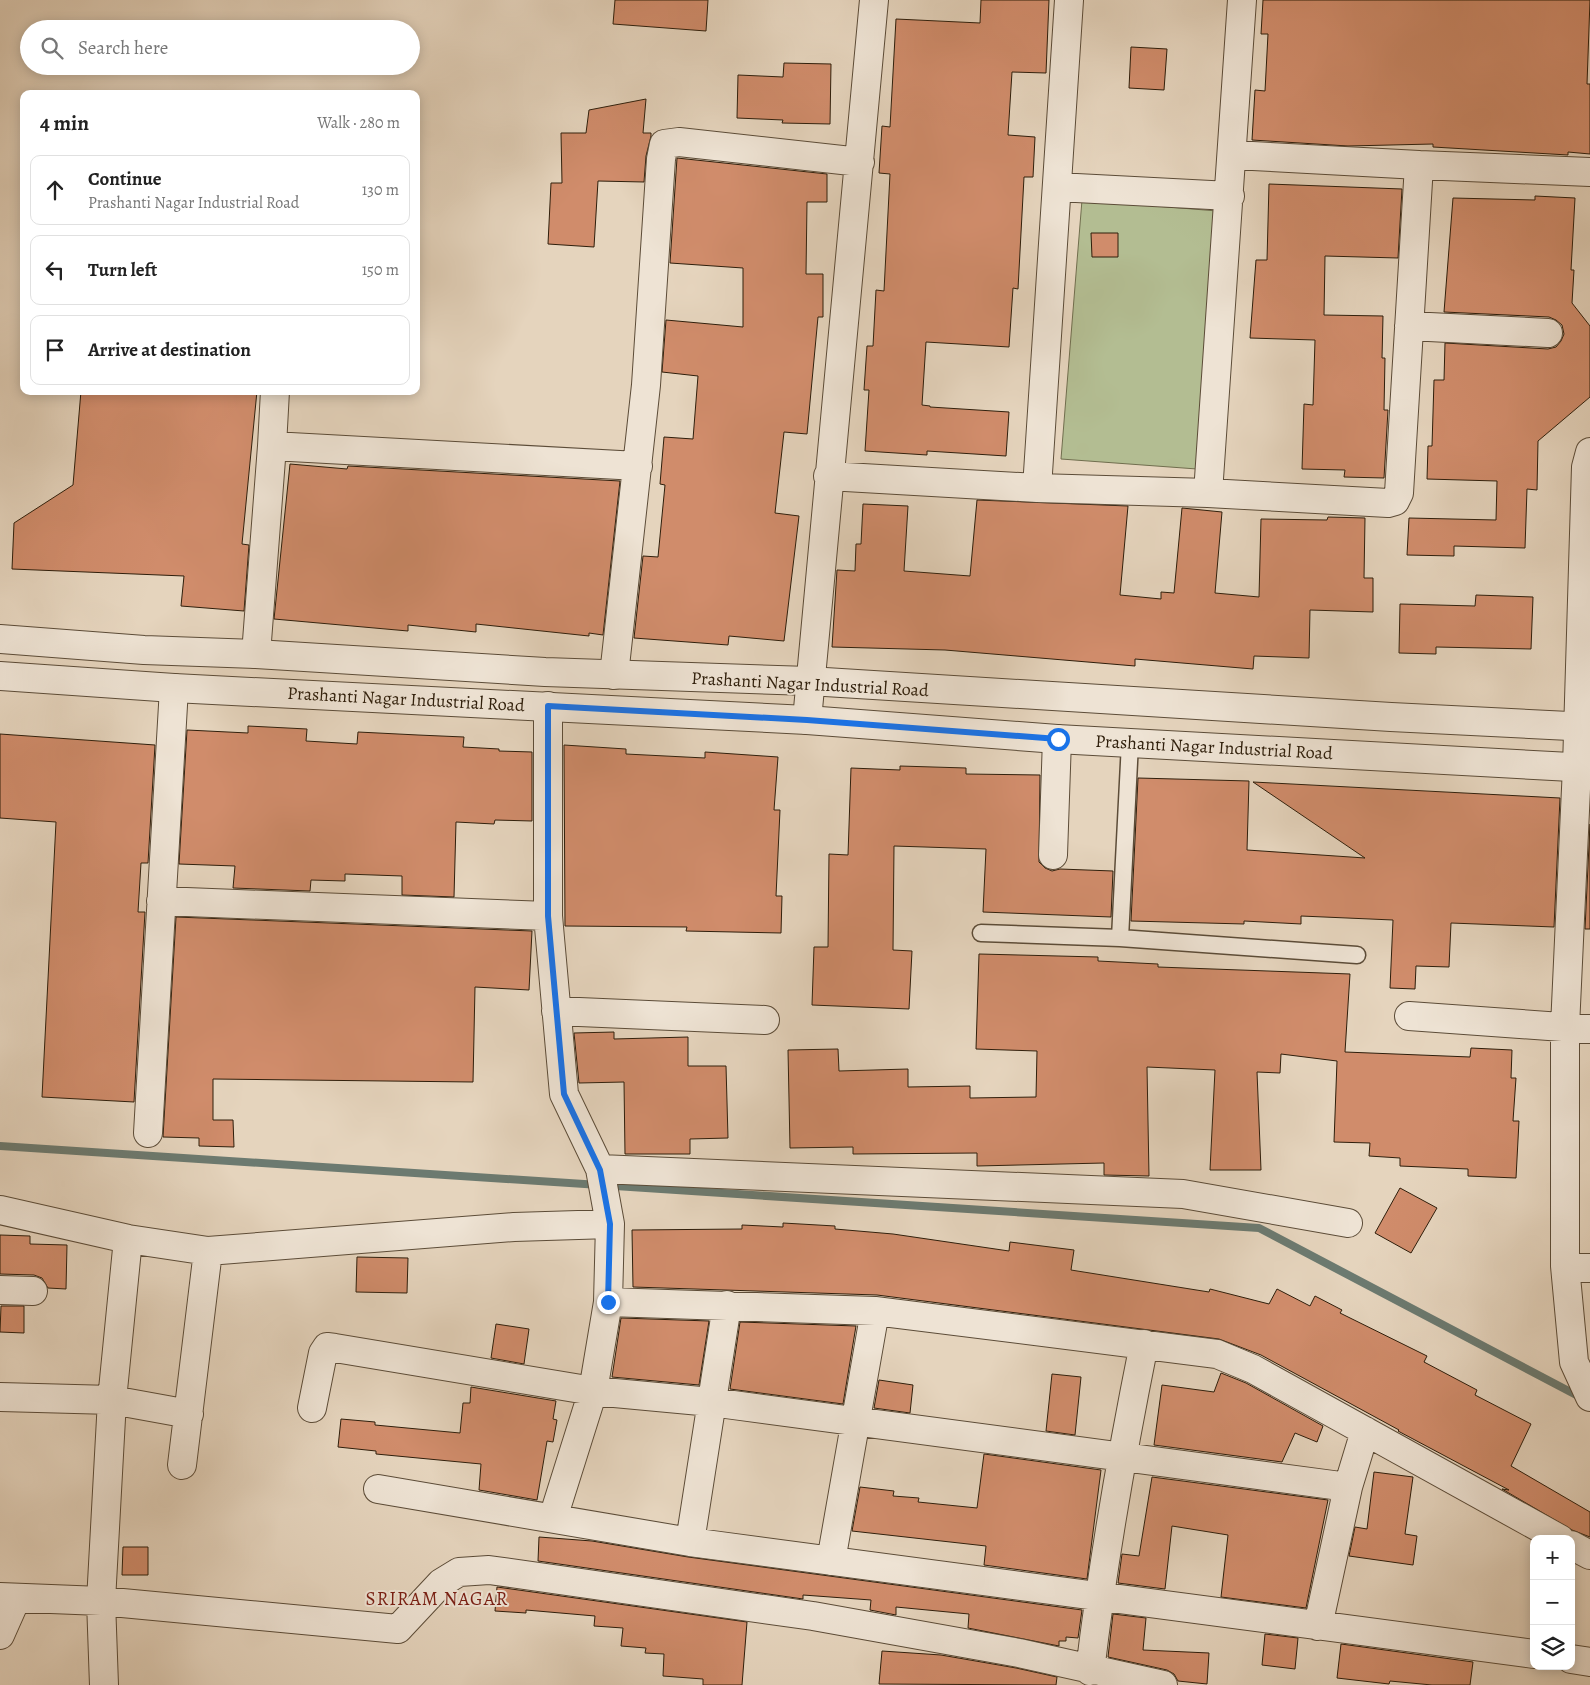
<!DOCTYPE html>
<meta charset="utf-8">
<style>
body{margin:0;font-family:Alegreya,serif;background:#f6f6f6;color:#222}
.controls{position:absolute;right:15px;bottom:15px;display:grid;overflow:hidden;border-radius:10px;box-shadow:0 2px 12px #0003}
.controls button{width:45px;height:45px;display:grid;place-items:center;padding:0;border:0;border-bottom:1px solid #e0e0e0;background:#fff;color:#222;font:25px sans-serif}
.stop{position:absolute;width:15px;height:15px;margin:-11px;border:4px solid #1a73e8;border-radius:50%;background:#fff}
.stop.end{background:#1a73e8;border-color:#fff;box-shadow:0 1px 5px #0008}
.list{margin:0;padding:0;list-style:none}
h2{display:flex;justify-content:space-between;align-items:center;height:65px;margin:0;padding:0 20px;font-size:21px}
h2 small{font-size:16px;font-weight:400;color:#767676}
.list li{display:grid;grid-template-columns:32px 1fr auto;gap:15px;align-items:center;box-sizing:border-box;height:70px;margin:0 10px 10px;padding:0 10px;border:1px solid #e0e0e0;border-radius:10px}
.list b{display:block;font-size:19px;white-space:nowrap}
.list p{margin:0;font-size:16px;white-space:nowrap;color:#767676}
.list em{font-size:16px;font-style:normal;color:#767676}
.icon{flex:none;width:28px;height:28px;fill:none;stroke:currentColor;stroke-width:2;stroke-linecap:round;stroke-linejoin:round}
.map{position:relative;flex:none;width:1590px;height:1685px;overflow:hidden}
.search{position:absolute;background:#fff;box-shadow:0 2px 12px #0003;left:20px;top:20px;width:400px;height:55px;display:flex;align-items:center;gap:12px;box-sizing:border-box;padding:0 18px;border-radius:28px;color:#767676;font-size:19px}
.panel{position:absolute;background:#fff;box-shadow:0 2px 12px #0003;left:20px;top:90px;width:400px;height:305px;border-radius:10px}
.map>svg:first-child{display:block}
.green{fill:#b3bd92;stroke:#706e4e}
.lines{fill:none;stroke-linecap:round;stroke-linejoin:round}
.stream{stroke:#6c7a70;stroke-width:8}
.building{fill:#d08c6b;stroke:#2e1e0b}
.service-casing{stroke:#5c4c38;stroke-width:19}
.minor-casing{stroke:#5c4c38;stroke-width:30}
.tertiary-casing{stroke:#5c4c38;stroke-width:30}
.service{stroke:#eee3d4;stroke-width:16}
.minor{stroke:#eee3d4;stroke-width:28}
.tertiary{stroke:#eee3d4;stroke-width:28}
.route{stroke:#1a73e8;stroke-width:6}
.labels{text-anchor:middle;stroke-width:4;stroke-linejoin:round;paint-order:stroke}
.street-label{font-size:18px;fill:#2e1e0b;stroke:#eee3d4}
.neighbourhood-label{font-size:19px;letter-spacing:1px;fill:#7a1f14;stroke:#eee3d4}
</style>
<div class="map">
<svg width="1590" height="1685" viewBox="0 0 1590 1685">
<rect width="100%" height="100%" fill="#e5d4bd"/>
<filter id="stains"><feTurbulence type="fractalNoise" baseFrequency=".004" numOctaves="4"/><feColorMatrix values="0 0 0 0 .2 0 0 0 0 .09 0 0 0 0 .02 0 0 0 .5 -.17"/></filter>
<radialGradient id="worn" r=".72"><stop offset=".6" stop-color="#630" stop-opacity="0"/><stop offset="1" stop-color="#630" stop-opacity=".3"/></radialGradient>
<path class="green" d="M1082,200L1217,211L1197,469L1061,459Z"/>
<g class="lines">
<path class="stream" d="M0,1146L1259,1228L1582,1398"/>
</g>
<path class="building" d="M615,0H708L706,31L613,24Z
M981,0H1049L1046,73L1012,72L1008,135L1035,137L1033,177H1024L1018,289L1013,288L1009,347L926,342L922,405L930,406V407L1009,412L1006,456L927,451V455L865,451L869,390H864L867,346H873L876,290L884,291L890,174L879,173L882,126L890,127L896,19L980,23Z
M1263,0H1590L1587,84H1590V154L1568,152V155L1433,147V144L1348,146L1252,140L1255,90L1265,91L1268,34H1261Z
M1131,47L1167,49L1164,90L1129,88Z
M784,63L831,64L830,124L782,123L783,120L737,118L738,75L783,77Z
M646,99L643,133H651V136L646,156L644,182L598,181L594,247L548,244L551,183H562L561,133H586L589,110Z
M677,158L827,174V202H807L806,274H823V317H818L807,434L784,432L775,513L799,516L784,641L729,636L728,645L634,638L643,556L658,557L665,485L660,484L664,437L693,439L698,376L662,372L666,320L743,327V268L670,263Z
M1269,184L1402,189L1398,258L1325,256L1324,315L1383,316L1382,358H1385L1384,410H1388L1384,478L1344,477L1345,470L1302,469L1304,404L1313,405L1315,340L1250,338L1256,260H1267Z
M1535,196L1575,198L1571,270H1574L1572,303L1590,326V397L1538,441L1537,490L1527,489L1525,548L1454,546V556L1407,555L1409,518L1496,520L1497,481L1427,479L1428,446H1432L1434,380H1444L1445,343L1548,349L1556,347L1561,341L1564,334L1562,325L1556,320L1549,317L1444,312L1453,198L1535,200Z
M1091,233H1118V257H1092Z
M81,391H257L242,544L249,545L244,611L181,606L184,576L12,569L14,523L73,485Z
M290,464L347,469L348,466L620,481L603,635L589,633V636L476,624V632L408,625V631L274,619Z
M977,500L1128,506L1120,595L1161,599V592L1174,593L1182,508L1222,512L1215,593L1259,597L1261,519L1327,520L1328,517L1365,518L1364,578H1373V612L1310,610L1309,658L1254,656L1253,669L1135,659V666L945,650L832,647L837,570L855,571L856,544H861L863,504L908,506L904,571L970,576Z
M1476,595L1533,597L1531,649L1436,647V654L1399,653L1400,604L1475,606Z
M248,726L307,729L306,741L357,744L358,732L418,735L464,737L463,747L499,749V751L532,752V821L495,820L494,824L456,822L454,897L402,895V876L345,874V881L311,880L310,891L233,888L235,866L179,864L187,730L248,733Z
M0,734L155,745L148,863H141L138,912H145L134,1102L42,1097L56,822L0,818Z
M564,745L626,749V754L705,758V752L778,757L774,810H780L776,896H782L781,933L686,931L687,927L565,926Z
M900,766L966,768V774L1040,775L1039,862L1045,868L1052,871L1060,869L1113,871L1111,917L983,912L986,849L894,846L893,950L912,951L909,1009L812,1005L814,947H828L829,854L848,855L851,768L900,770Z
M1138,778L1249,781L1247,850L1365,858L1253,782L1560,798L1554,927L1451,923L1449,967L1416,966L1415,989L1390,988L1393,920L1301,916V924L1244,921V924L1131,921Z
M1590,824V929H1585Z
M176,917L532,931L529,990L475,987L473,1082L213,1079V1120H233L234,1147L199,1146V1138L163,1137Z
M979,954L1098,957V961L1158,964V967L1350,974L1345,1052L1470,1057L1471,1048L1512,1050L1511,1078H1516L1513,1121H1519L1516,1178L1468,1176V1169L1400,1166V1158L1369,1156L1370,1143L1334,1142L1337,1061L1281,1054L1280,1073L1257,1072L1261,1170H1210L1215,1070L1147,1067L1149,1176L1104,1175V1163L977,1166V1153L853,1154V1147L790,1148L788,1050L838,1049L839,1071L908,1069V1087L970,1086V1098L1036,1097L1037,1051L976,1049Z
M614,1032V1039L688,1037V1066H726L728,1138L690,1139V1154H625L624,1082L579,1083L574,1033Z
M1400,1188L1437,1208L1411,1253L1375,1233Z
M783,1223L835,1226V1229L893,1234L1009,1251L1010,1242L1074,1250L1071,1270L1209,1292L1210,1289L1269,1304L1277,1289L1310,1306L1315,1296L1342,1310L1340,1313L1427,1356L1424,1362L1477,1390L1475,1395L1531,1424L1511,1466L1590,1512V1537L1572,1530L1502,1489L1509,1490L1398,1431L1399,1430L1261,1355L1219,1339L877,1295L633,1287L632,1230L742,1229V1225L783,1227Z
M0,1235L30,1236V1244L67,1245L66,1289L48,1288L42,1278L34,1275L0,1274Z
M357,1257L408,1258L407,1293L356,1292Z
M1,1306H24V1333L0,1332Z
M621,1318L709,1321L699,1385L612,1377Z
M740,1322L856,1326L843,1404L730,1389Z
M496,1324L529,1329L524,1364L491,1358Z
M1221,1373L1246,1383L1323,1426L1317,1442L1295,1433L1282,1462L1154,1445L1162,1385L1214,1392Z
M1052,1374L1081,1377L1075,1435L1046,1431Z
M879,1380L913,1385L910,1413L874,1408Z
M471,1387L556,1401L553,1419L557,1420L553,1442L547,1441L537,1500L479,1490L481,1464L376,1454V1451L338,1447L341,1419L375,1422V1425L460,1433L463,1403H470Z
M984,1454L1101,1470L1087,1579L984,1565L986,1546L852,1531L860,1487L894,1491L893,1496L919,1498L918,1502L977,1508Z
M1374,1472L1413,1477L1405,1534L1417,1536L1413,1565L1349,1556L1355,1527L1367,1529Z
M1152,1477L1328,1500L1306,1608L1221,1597L1228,1535L1172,1526L1165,1589L1118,1583L1122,1554L1139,1556Z
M539,1537L592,1541L688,1557L1082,1610L1078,1638L1066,1637V1641H1059V1646L968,1628L969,1614L896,1607V1615L870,1610L871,1600L803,1595V1599L538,1561Z
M123,1547H148V1575H122Z
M497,1587L747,1622L742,1685H703V1679L663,1676L664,1654L645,1653L646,1648L621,1646L623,1628L594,1626L595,1616L526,1610V1613L495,1611Z
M1113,1614L1146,1618L1143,1650L1209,1653L1207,1684L1178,1681L1174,1674L1167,1670L1108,1657Z
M1265,1634L1298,1638L1295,1669L1262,1665Z
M1341,1644L1473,1662L1470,1685H1432L1390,1681L1389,1684L1337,1678Z
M882,1651L941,1655L1016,1668L1057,1677L1056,1685L879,1684Z"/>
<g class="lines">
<g class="service-casing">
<path id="service" d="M1130,743L1120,938L1357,955
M981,933L1120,938"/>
</g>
<g class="minor-casing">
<path id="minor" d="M1069,0L1037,488L1208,493
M1242,0L1208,493L1388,503L1395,501L1399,493L1419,165L1590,172
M1233,155L1419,165
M1057,187L1230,196
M1409,326L1548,333
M272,446L275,391
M1590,452L1586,467L1577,767L1565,1027V1266L1574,1362L1590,1397
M828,476L1037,488
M256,654L272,446L638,466
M614,675L646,385L661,159L664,144L679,142L860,162
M548,706V916L564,1094L600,1169L610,1224L608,1302L593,1391L553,1518
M807,720L874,0
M1053,855L1057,739
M161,901L548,916
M556,1011L765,1020
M1409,1016L1590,1029
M148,1133L174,688
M600,1169L1183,1194L1348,1223
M0,1210L128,1239L208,1251L514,1227L610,1224
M1565,1266L1590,1268
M0,1290L33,1291
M608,1302L875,1311L1217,1354L1253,1369L1560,1539
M0,1397L112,1400L189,1414
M312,1408L323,1353L327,1347L335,1348L593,1391L711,1402L1348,1487
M182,1465L208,1251
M378,1489L690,1542L1534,1654
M690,1542L727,1305
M1571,1545L1590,1555
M831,1561L875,1311
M0,1597L101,1601L398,1629L441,1583L459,1572L489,1570L813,1616L1019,1653L1163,1685
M1318,1626L1348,1487L1365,1431
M0,1635L16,1599
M1571,1659L1590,1662
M1090,1671C1103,1561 1122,1453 1144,1344
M104,1685L101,1601L112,1400L128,1239"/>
</g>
<g class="tertiary-casing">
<path id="tertiary" d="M0,639L144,650L256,654L545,672L809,681L1391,717L1590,727
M0,676L174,688L807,720L1057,739L1590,768"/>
</g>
<use href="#service" class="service"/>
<use href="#minor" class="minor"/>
<use href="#tertiary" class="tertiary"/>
</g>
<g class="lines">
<path class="route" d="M608,1302L610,1224L600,1170L564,1094L548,916V706L807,720L1058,739"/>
</g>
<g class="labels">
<g class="street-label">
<text transform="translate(810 684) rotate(3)" y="6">Prashanti Nagar Industrial Road</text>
<text transform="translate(406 699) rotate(3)" y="6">Prashanti Nagar Industrial Road</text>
<text transform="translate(1214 747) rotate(3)" y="6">Prashanti Nagar Industrial Road</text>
</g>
<g class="neighbourhood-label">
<text x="437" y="1605">SRIRAM NAGAR</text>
</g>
</g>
<rect width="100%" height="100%" filter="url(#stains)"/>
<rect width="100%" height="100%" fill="url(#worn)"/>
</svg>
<div class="controls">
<button>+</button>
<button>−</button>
<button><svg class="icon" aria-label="layers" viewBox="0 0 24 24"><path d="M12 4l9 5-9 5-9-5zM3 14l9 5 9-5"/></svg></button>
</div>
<div class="stop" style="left:1058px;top:739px"></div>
<div class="stop end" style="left:608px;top:1302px"></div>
<div class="search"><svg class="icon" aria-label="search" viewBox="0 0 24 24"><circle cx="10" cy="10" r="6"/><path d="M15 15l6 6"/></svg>Search here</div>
<section class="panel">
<h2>4 min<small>Walk · 280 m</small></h2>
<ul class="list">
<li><svg class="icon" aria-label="ahead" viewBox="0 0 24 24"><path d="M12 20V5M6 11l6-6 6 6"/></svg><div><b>Continue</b><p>Prashanti Nagar Industrial Road</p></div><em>130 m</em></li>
<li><svg class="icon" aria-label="left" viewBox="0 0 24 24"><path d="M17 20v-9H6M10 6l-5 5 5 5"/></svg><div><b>Turn left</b></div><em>150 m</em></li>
<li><svg class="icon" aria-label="arrive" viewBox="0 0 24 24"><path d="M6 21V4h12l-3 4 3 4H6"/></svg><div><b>Arrive at destination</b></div></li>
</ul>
</section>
</div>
